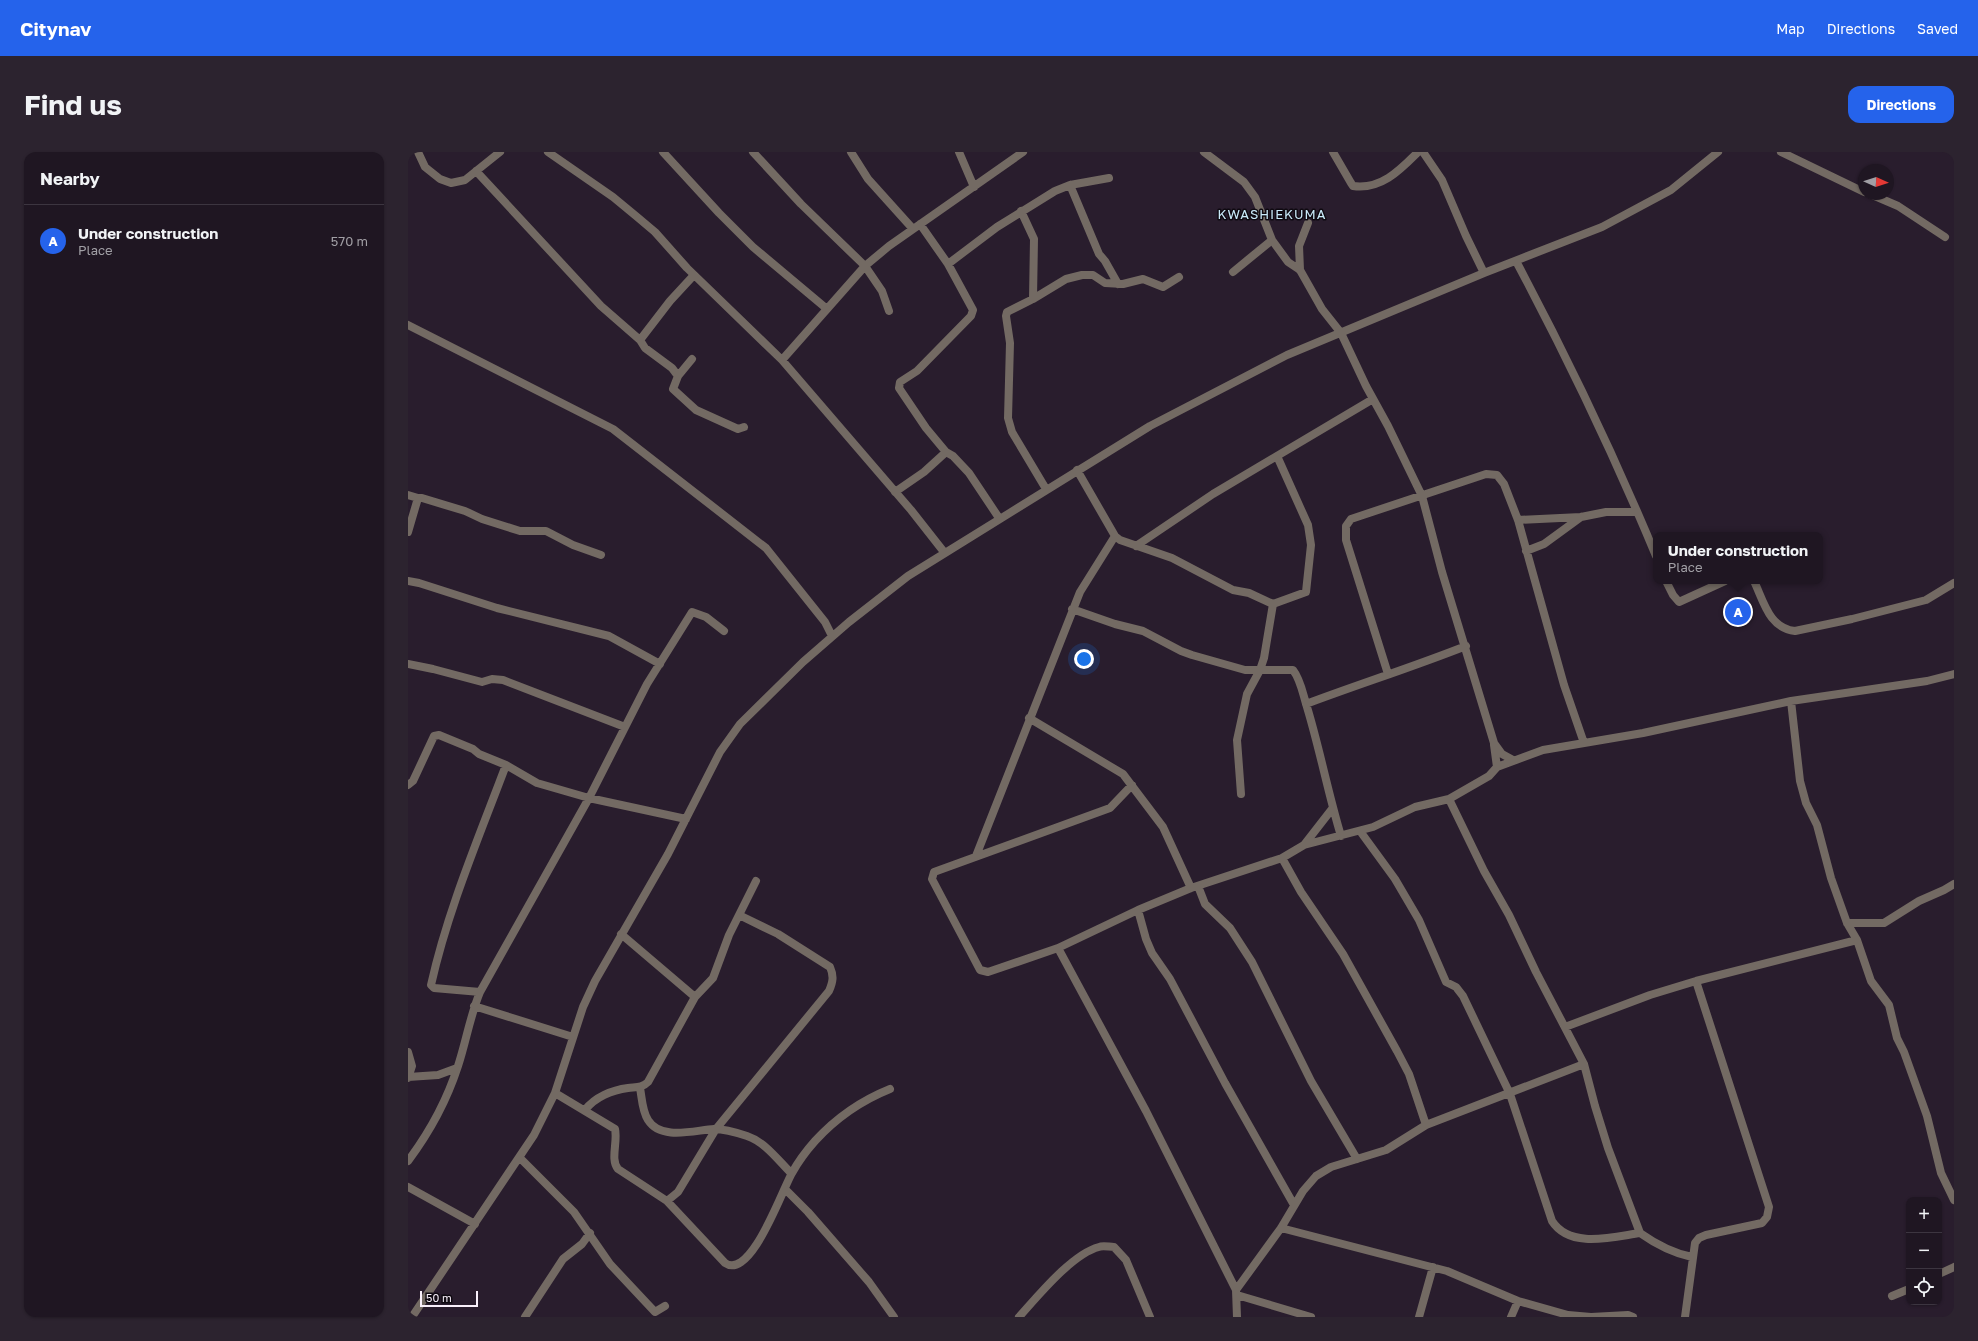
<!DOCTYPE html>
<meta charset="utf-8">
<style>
body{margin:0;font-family:"Golos Text",sans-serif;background:#2c232f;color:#f1f3f6}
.controls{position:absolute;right:12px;bottom:12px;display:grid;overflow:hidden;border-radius:8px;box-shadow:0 1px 3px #0004}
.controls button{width:36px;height:36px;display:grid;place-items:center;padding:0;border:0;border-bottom:1px solid #3c3540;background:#1f1622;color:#f1f3f6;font:20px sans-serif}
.compass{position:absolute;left:1450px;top:12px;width:36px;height:36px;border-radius:50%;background:#1f1622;box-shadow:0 1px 3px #0004;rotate:93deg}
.scale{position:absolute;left:12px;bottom:10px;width:58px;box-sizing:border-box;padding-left:4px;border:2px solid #f9f0fb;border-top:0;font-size:11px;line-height:14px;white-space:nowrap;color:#f9f0fb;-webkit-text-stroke:3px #0f0a11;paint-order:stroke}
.you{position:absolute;left:676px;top:507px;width:14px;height:14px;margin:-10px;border:3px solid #fff;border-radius:50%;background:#1a73e8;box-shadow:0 0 0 6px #1a73e833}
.badge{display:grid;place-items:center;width:26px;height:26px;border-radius:50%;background:#2563eb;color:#fff;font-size:13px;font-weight:700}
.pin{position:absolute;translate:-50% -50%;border:2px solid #fff;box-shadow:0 1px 4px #0006}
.popup{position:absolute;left:1245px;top:380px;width:170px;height:52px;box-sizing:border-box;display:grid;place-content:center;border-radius:8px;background:#1f1622;filter:drop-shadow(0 1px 3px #0005);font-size:13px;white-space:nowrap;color:#a19fa5}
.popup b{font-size:15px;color:#f1f3f6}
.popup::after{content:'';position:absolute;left:50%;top:100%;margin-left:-8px;border:8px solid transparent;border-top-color:#1f1622}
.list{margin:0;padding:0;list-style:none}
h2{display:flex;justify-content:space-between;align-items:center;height:52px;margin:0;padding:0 16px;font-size:17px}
h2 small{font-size:13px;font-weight:400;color:#a19fa5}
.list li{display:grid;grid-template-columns:26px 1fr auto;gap:12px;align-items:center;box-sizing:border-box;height:72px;padding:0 16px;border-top:1px solid #3c3540}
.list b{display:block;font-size:15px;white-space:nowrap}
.list p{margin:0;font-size:13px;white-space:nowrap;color:#a19fa5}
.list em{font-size:13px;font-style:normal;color:#a19fa5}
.icon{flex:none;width:22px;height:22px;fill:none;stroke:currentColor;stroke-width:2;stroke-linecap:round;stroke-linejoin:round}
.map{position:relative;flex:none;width:1546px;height:1165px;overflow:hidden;border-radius:12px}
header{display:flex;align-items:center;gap:24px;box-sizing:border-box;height:56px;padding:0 20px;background:#2563eb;color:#fff}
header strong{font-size:19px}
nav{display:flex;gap:22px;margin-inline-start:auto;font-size:14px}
.intro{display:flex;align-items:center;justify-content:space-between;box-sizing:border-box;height:96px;padding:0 24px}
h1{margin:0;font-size:28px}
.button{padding:10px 18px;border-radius:12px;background:#2563eb;color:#fff;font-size:14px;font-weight:700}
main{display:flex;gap:24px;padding:0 24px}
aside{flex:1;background:#1f1622;border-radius:12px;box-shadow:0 1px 3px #0004}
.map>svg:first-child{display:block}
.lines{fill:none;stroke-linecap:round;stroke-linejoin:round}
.minor{stroke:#736a63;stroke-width:8}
.labels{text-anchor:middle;stroke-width:3;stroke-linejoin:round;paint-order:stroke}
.quarter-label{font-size:13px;letter-spacing:1px;fill:#caeafa;stroke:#0f0a11}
</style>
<header>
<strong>Citynav</strong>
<nav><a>Map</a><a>Directions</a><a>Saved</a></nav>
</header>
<div class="intro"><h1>Find us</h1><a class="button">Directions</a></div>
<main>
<aside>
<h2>Nearby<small></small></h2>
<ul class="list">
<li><span class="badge">A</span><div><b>Under construction</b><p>Place</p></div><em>570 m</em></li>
</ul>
</aside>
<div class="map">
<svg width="1546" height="1165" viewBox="0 0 1546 1165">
<rect width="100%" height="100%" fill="#291d2d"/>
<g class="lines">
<path class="minor" d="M10,0L17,15L32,27L43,31L57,28L92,0
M140,0L205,45L228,64L247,80L279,116L374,208L503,358L536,400
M255,0L311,61L345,95L419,157
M345,0L393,52L457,114L474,139L481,159
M443,0L460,27L505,77
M551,0L566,35
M796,0L836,30L847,45L864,88L880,110L892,118L914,157L933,181L958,234L980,274L1014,344L1034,420L1086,591L1094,602L1105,608
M925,0L943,31L945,34C973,38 992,18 1010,0
M1015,0L1034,28L1058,84L1076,121
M1373,0L1456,40
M68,19L193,154L232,188L237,196L264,216L270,224
M662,33L691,102L697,109L710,132
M1462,42L1490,54L1537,85
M613,59L626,87L625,147L599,160L598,164L602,191L600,266L604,280L638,337
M512,72L540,112L565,158L563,164L509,219L492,230L491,236L518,276L538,300L545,304L561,321L591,366
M1108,109C1159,205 1206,303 1248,404
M540,112L589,75L647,39L662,33L701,26
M892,118L891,94L900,71
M825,120L864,88
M625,147L658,127L674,123H685L697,131L715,132L735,127L755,135L771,125
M0,173L205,277L358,396L417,470L424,484
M232,188L262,149L286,123
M284,207L270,224L265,237L288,258L330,277L336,275
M374,208L457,114L481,94L615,0
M669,318L707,384L712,388L764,406L825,438L841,441L865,452L856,506L852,518L839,542L829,588L833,642
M487,340L516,320L538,300
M0,343L10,346
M1110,368L1173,365L1198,360H1229
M0,380L10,346H14L57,359L74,367L112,379H138L165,393L193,403
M728,394L805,342L965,247
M1118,399L1136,392L1173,365
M0,429L11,431L89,456L201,484L252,512
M1258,429L1265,443L1271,450L1317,429
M1346,429C1356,450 1361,476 1387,479L1444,467L1518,448L1546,431
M865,452L898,440L903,393L900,373L869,304
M664,457L707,472L735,479L773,499L784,503L837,518H885C893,528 895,543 899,555C912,598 920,641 933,684
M0,512L25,517L74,530L84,527L95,528L217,575
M980,522L938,388V374L943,367L1078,322L1089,323L1096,332L1110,368L1156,533L1176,591
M1383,549L1392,629L1398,651L1409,673L1423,726L1439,771L1449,788L1463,829L1481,853L1489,886L1496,900L1519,964L1533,1021L1546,1048
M898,552C951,532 1005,515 1058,494
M621,566L715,622L755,675L783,736
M1086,593L1089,615
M0,633L5,629L26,584L31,583L65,597L71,602L98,613L129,631L181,646L278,667
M724,633L702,656L526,720L524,727L572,818L580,820L650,796L730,758L783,736L874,706L896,693L965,675L1007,655L1041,647L1081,624L1089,615L1135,598L1235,581L1383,549L1519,529L1546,522
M1041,647L1076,719L1101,763L1128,820L1176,912L1187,954L1200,996L1232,1081
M952,679L987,727L1011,768L1038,830L1048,835L1055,844L1102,942L1144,1069C1162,1097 1204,1085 1232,1081C1249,1093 1264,1101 1284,1105
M896,693L924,657
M568,704L672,440L707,384
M874,706L893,740L935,802L989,899L1001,922L1018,973
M790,734L797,752L822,776L844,810L903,929L949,1007
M730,758L738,787L744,801L762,827L817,931L886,1053
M1439,771H1476L1511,749L1536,738L1546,732
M213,782L287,845
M650,796L738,959L828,1138L829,1165
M72,840L26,836L23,833C40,757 71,685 98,613
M66,854L165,885
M1157,875L1242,843L1288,829L1449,788
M0,900L4,914L0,926
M0,925L30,923L49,916
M232,936C234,946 234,959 240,968C253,989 287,978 306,977C316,977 330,981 339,984C357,990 370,1008 383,1021
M147,941L207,977C210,989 202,1008 210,1017L259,1049L317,1111C343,1129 375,1036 384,1021C390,1010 399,998 407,989C429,965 452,949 482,937
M177,958C187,945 204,938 220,936C229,935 234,936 240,930L287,845L305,826L321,783L348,729
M112,1006L166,1060L202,1112L247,1160L257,1154
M0,1009C21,981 39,948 50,914C58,890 62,864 72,840L181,646L239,532L284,460L298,465L316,479
M0,1035L67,1072
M377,1037L400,1060L461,1130L486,1165
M259,1049L270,1040L308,977L421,839C425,830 426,824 422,815L370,782L331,763
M873,1076L1039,1119L1110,1149L1160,1163L1183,1165L1220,1163L1225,1165
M1531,1122L1546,1115
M828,1138L873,1076L895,1039L908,1024L923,1015L978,998L1018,973L1176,912
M829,1143L903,1165
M1484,1144L1501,1137
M4,1165L126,983L147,941L175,855L187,829L260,702L312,600L332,572L395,510L441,470L500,424L742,274L879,203L1076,121L1194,75L1263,38L1310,0
M117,1165L155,1107L174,1092L182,1081
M611,1165C630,1144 664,1102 691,1095C695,1093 701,1095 706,1095L718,1108L742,1165
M1011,1165L1025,1115
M1103,1165L1110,1149
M1277,1165L1287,1091L1291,1086L1298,1083L1354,1071L1359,1065L1361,1055L1288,829"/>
</g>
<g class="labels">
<g class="quarter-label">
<text x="864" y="67">KWASHIEKUMA</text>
</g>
</g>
</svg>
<div class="controls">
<button>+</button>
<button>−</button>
<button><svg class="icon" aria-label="locate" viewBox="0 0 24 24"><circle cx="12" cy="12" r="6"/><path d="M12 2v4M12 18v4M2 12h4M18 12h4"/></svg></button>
</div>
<svg class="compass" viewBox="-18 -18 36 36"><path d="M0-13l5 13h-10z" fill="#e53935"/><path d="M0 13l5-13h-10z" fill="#a19fa5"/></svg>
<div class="scale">50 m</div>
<div class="you"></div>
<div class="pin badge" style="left:1330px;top:460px">A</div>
<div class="popup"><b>Under construction</b>Place</div>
</div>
</main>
